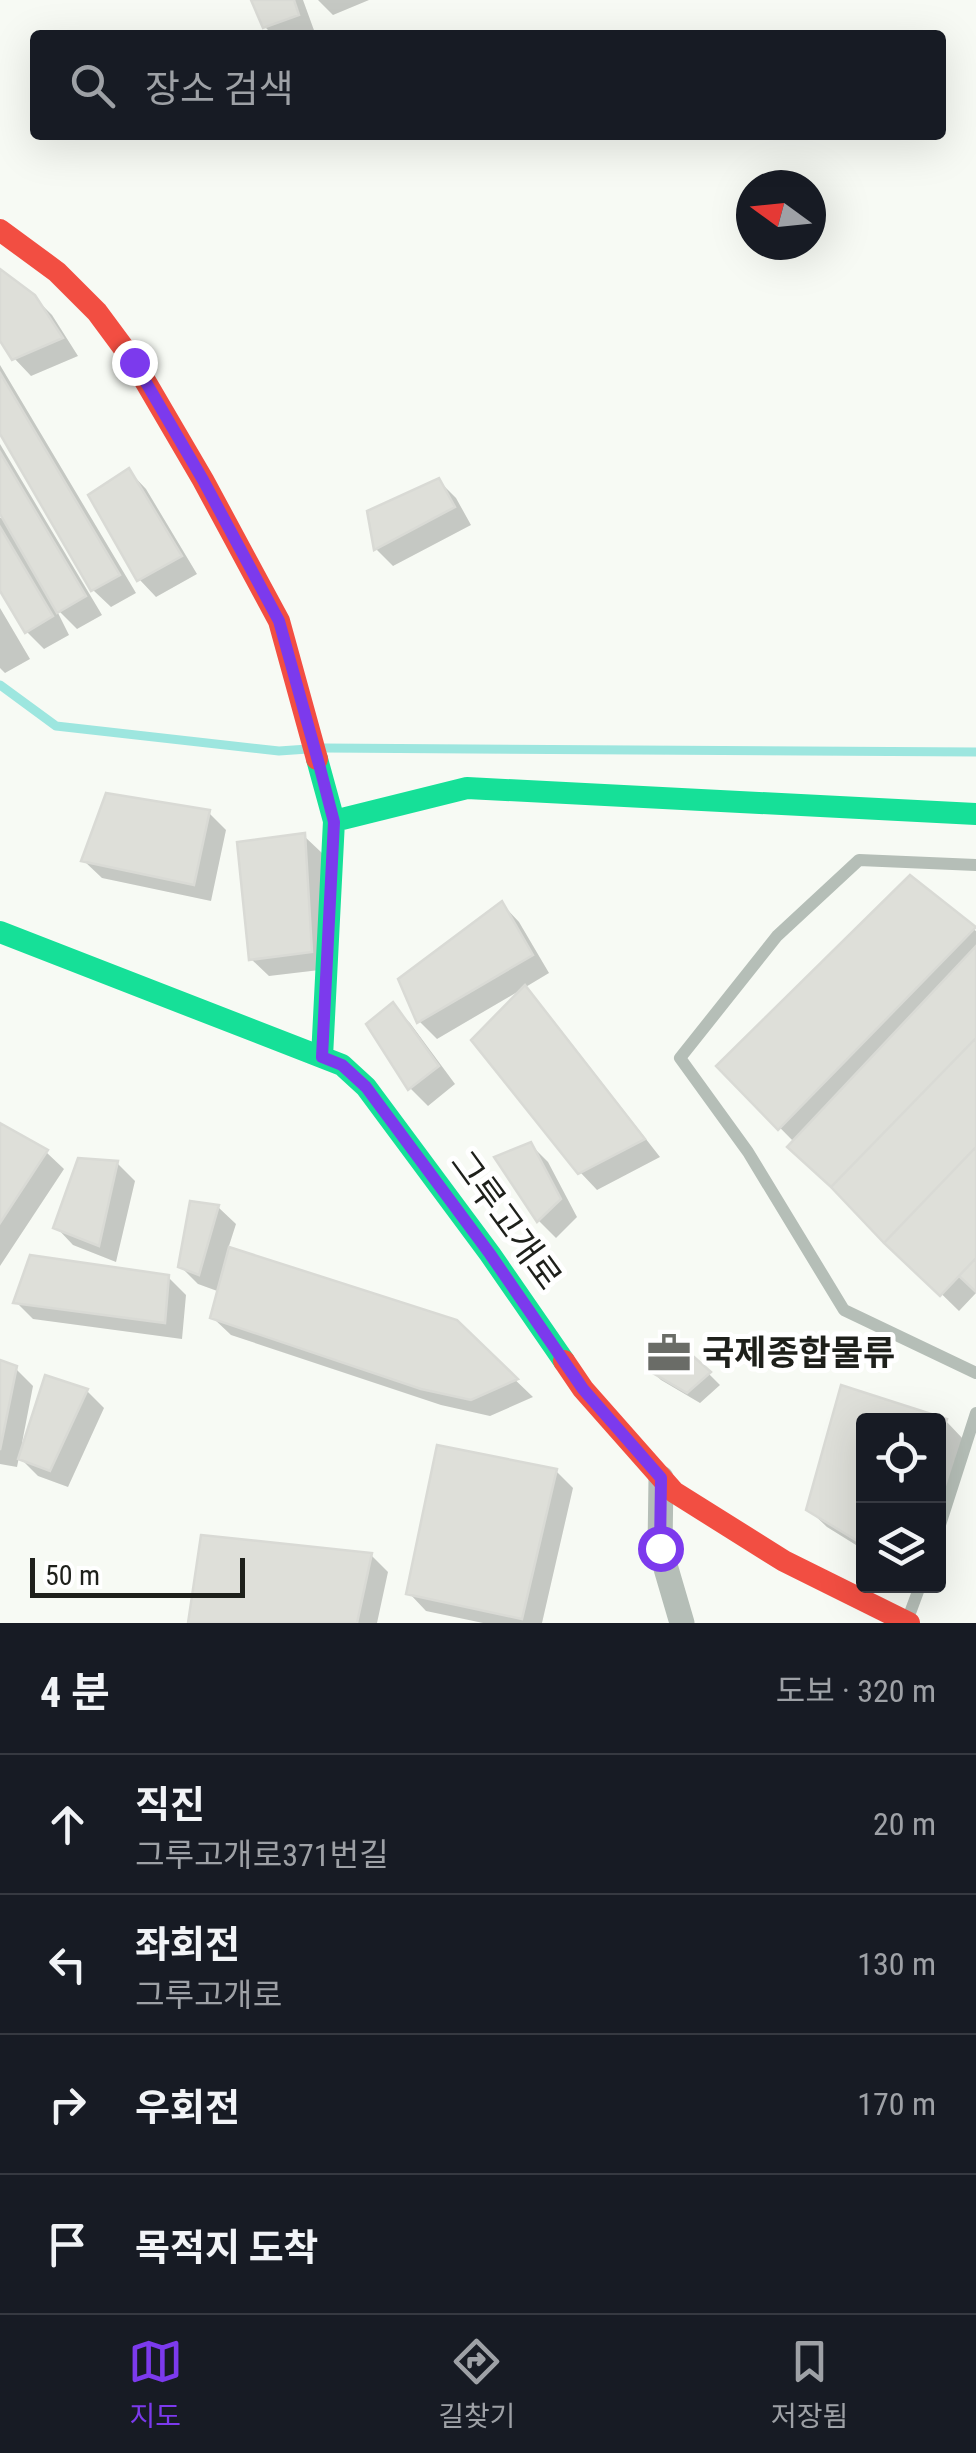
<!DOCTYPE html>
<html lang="ko">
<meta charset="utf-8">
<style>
body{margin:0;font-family:"Roboto Condensed","Noto Sans KR",sans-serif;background:#242831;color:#f1f3f6}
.controls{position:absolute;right:30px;bottom:30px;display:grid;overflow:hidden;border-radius:10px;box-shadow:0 10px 40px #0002}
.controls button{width:90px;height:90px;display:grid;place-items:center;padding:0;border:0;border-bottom:2px solid #363941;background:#171b24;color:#f1f3f6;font:50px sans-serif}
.compass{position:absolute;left:736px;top:170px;width:90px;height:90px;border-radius:50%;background:#171b24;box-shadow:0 10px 40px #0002;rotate:285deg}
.scale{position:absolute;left:30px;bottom:25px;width:215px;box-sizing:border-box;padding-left:10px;border:5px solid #1e201b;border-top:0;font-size:28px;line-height:35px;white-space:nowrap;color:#1e201b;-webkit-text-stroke:8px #fff;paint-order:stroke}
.stop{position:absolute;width:30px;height:30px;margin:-22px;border:8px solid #7c3aed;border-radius:50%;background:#fff}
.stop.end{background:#7c3aed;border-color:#fff;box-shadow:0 2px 10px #0008}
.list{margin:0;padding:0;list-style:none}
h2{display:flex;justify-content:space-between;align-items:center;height:130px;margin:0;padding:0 40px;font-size:42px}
h2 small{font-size:32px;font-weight:400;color:#9ea1a6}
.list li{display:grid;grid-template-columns:65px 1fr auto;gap:30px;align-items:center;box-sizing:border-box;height:140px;padding:0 40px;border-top:2px solid #363941}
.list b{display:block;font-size:38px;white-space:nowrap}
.list p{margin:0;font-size:32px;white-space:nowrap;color:#9ea1a6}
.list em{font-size:32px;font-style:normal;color:#9ea1a6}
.icon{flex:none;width:55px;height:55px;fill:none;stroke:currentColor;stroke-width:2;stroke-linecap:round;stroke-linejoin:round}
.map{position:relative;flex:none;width:976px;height:1623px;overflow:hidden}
.search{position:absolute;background:#171b24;box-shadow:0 10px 40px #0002;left:30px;right:30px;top:30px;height:110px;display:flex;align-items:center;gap:25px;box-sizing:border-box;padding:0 35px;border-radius:10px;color:#9ea1a6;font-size:38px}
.sheet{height:690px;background:#171b24}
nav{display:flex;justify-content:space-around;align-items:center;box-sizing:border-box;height:140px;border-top:2px solid #363941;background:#171b24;font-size:28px;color:#9ea1a6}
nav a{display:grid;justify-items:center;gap:5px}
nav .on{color:#7c3aed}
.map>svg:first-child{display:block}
.shadow{fill:#0003}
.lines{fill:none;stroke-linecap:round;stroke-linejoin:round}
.stream{stroke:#9de6df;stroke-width:9}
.building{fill:#dedfd9;stroke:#d9dad5;stroke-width:2.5}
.lane{stroke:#b5beb7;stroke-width:12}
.street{stroke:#b5beb7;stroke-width:25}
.fast{stroke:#16e098;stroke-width:22}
.jam{stroke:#f24e42;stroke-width:22}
.route{stroke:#7c3aed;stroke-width:12}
.labels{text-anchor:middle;stroke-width:10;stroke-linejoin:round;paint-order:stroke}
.street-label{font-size:35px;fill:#1e201b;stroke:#fff}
.poi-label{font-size:35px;font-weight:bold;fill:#1e201b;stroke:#fff;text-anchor:start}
</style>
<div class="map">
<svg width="976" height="1623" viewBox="0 0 976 1623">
<rect width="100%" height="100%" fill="#f7faf4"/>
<path class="shadow" d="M253,0H303L315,33L273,35L265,27Z
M318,0H369L333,15Z
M0,272L34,297L52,315L78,356L31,376L14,358L0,336Z
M0,365L136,593L111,607L93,590L0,429Z
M0,444L102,615L77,629L55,607L69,635L44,649L27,632L0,586V518L4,516L0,509Z
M129,471L146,489L197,574L156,597L139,579Z
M439,481L456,498L471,525L393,566L376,549Z
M0,608L30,659L5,673L0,668Z
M209,813L226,830L211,901L102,878L84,861Z
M304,836L322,853L328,969L269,976L251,959Z
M910,878L976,931V1293L959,1311L791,1147L795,1143L719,1066Z
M502,904L519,922L549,973L524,988L542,1006L660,1157L597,1190L580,1172L524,988L437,1039L420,1022L401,980Z
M393,1006L410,1023L455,1084L428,1106L410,1088L369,1024Z
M0,1126L46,1152L64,1169L0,1266Z
M530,1144L548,1162L577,1217L556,1238L539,1221L497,1158Z
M117,1163L135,1181L116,1262L73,1245L56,1227Z
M218,1207L236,1224L228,1249L456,1323L533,1397L490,1416L441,1405L231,1335L213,1318L220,1292L198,1284L180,1266Z
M168,1277L186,1295L182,1339L33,1319L16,1302Z
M0,1363L16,1369L33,1386L22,1443L25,1444L87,1391L104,1408L68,1487L38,1476L19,1457L17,1467L0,1464Z
M649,1369L709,1374L720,1385L700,1403L661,1380Z
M843,1388L946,1421L963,1439L938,1519V1420H864V1550L827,1527L809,1510Z
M556,1471L573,1488L542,1623H483L426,1611L409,1593Z
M371,1555L388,1572L377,1623H191Z"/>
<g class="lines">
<path class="stream" d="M0,685L56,726L279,751L308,749
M324,748L976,752"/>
</g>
<path class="building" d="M251,0H294L299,15L263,28Z
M0,269L35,295L63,338L12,360L0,341Z
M0,373L120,575L91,591L0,434Z
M0,452L86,596L57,613L0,514Z
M129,468L182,556L137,581L88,495Z
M439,478L455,507L374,550L367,511Z
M0,527L53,616L25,633L0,591Z
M106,793L210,810L194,885L81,861Z
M305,833L312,952L249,960L237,842Z
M910,875L976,927L778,1130L716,1066Z
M502,901L533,955L417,1023L398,979Z
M976,946V1038L831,1187L787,1147Z
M525,985L645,1139L578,1174L471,1040Z
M393,1002L439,1066L408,1090L366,1024Z
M976,1038V1147L884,1243L831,1187Z
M0,1123L48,1150L0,1223Z
M531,1142L561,1199L537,1222L494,1157Z
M976,1147V1258L940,1296L884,1243Z
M78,1158L118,1161L99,1246L53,1228Z
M190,1201L219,1205L199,1275L178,1267Z
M229,1247L457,1320L518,1379L471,1400L421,1389L210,1318Z
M30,1255L169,1275L165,1323L13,1303Z
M976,1258V1292L959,1276Z
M669,1335L711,1372L687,1393L646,1369Z
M0,1360L17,1366L0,1450Z
M45,1375L88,1389L50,1471L18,1459Z
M841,1385L947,1419L938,1446V1420H864V1545L806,1510Z
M437,1445L557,1469L522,1619L406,1594Z
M201,1535L372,1553L357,1623H188Z"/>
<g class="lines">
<path class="lane" d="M976,865L859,860L777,936L680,1058L748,1152L844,1310L976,1373
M938,1531L976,1413
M907,1621L920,1586"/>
<path class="street" d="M661,1478L660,1548L682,1623"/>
<path class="fast" d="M317,759L334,821L322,1057
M334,821L467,788L976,814
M0,932L342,1065L366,1087L490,1254L564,1361"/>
<path class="jam" d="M0,230L57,272L97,312L134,362L203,480L279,621L317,759
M564,1361L583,1389L674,1492L784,1561L909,1623"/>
</g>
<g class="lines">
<path class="route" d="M134,362L203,480L279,621L320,768L334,822L322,1057L342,1065L366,1087L490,1254L583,1389L661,1478L660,1548"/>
</g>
<defs>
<g id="office-bare" transform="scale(3.45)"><path d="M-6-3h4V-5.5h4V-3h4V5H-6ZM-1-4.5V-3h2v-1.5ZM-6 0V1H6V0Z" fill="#6a6c67" stroke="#fff" stroke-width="2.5" paint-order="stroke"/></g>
</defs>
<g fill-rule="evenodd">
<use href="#office-bare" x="669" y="1353"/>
</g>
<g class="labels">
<g class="street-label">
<text transform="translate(506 1220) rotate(54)" y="12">그루고개로</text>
</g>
<g class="poi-label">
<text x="702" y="1365">국제종합물류</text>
</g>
</g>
</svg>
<div class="controls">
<button><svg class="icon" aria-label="locate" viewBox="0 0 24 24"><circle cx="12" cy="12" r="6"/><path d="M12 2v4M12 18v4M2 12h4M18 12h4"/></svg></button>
<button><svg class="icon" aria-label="layers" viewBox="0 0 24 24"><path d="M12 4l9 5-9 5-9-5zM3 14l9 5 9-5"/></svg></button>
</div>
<svg class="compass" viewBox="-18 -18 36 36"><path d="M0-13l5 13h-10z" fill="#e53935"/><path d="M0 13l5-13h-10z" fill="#9ea1a6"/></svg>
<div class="scale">50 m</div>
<div class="stop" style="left:660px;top:1548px"></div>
<div class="stop end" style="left:134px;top:362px"></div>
<div class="search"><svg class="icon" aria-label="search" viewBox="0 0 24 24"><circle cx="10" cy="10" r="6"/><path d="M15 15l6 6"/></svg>장소 검색</div>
</div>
<section class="sheet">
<h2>4 분<small>도보 · 320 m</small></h2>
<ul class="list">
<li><svg class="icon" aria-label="ahead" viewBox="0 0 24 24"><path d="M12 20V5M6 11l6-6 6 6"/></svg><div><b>직진</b><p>그루고개로371번길</p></div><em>20 m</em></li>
<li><svg class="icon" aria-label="left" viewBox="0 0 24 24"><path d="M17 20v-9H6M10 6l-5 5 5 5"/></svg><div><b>좌회전</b><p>그루고개로</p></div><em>130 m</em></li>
<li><svg class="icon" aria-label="right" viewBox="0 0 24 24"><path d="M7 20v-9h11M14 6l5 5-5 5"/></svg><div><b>우회전</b></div><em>170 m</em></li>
<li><svg class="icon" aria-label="arrive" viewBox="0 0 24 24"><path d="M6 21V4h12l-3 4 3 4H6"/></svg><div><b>목적지 도착</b></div></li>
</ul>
</section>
<nav>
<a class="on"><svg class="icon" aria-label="map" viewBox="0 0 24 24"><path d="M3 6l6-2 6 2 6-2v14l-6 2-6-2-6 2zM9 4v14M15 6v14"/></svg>지도</a>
<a><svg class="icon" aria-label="directions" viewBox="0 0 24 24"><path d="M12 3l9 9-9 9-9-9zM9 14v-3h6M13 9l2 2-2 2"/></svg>길찾기</a>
<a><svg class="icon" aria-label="saved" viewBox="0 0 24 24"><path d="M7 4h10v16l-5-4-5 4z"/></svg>저장됨</a>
</nav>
